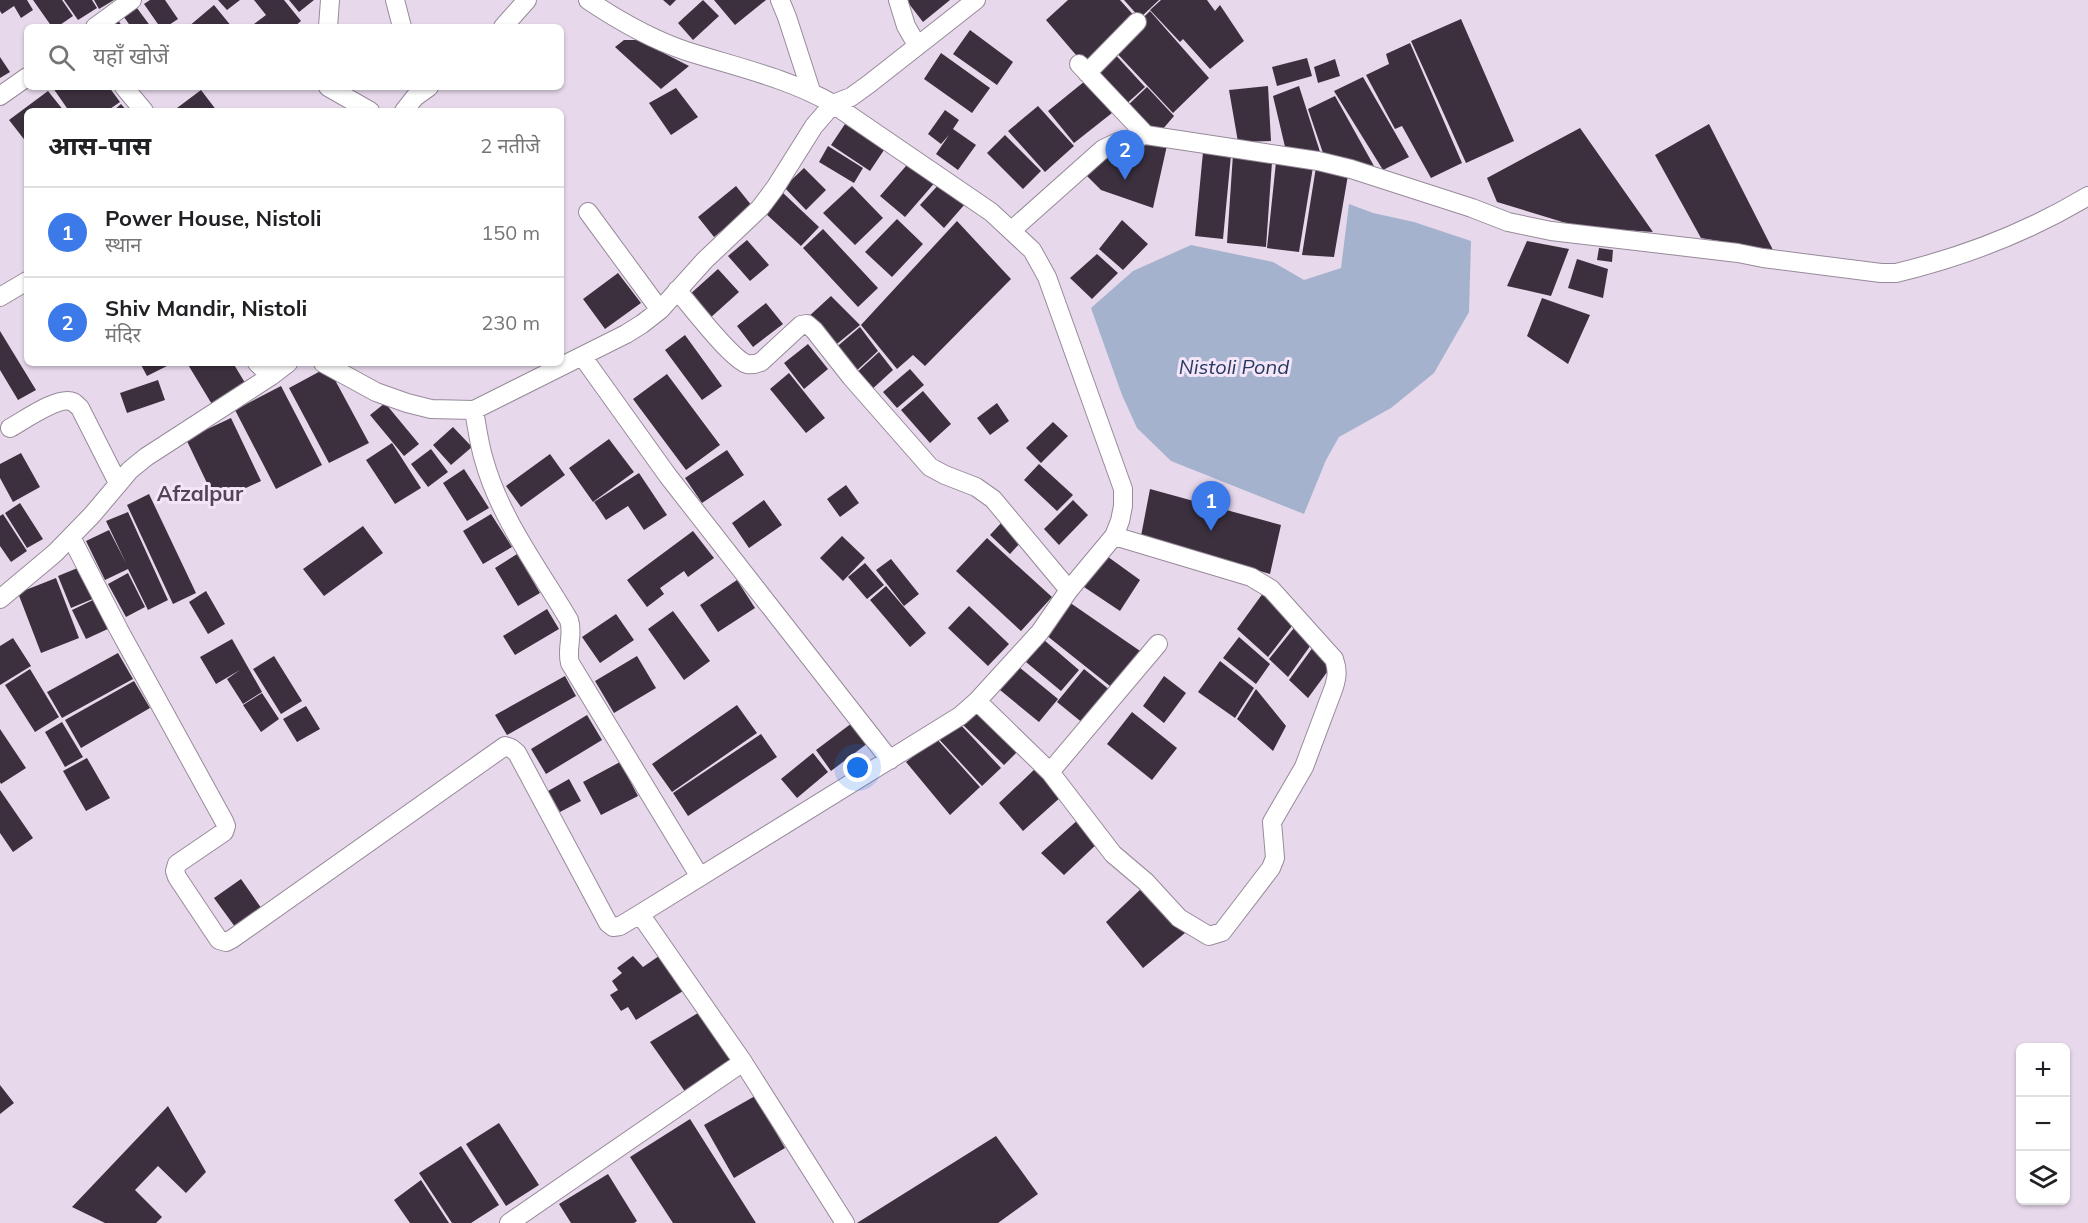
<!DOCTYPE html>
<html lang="hi">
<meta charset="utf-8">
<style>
body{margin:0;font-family:Mulish,"Noto Sans Devanagari",sans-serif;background:#f2f2f2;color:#202124}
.controls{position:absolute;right:18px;bottom:18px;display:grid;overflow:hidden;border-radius:9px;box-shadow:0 2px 4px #0004}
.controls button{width:54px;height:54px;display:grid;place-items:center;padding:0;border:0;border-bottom:2px solid #e0e0e0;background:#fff;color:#202124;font:30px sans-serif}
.you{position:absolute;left:858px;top:768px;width:21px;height:21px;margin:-15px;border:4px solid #fff;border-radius:50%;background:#1a73e8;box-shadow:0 0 0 9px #1a73e833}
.badge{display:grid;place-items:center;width:39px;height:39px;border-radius:50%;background:#3d7ae9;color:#fff;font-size:20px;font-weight:700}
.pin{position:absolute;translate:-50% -50px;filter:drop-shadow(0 2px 3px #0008)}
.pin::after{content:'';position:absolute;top:32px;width:21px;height:18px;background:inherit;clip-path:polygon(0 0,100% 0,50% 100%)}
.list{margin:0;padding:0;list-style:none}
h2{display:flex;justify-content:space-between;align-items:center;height:78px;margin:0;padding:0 24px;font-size:26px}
h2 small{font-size:20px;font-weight:400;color:#757577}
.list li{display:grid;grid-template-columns:39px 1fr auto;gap:18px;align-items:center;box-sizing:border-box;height:90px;padding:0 24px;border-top:2px solid #e0e0e0}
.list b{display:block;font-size:22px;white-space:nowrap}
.list p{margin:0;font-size:20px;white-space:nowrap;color:#757577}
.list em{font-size:20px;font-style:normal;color:#757577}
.icon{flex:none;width:33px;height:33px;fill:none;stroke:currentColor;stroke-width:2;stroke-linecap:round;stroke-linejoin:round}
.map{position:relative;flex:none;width:2088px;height:1223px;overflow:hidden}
.search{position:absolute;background:#fff;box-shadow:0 2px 4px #0004;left:24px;top:24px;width:540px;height:66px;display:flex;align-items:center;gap:15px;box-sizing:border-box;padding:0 21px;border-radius:9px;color:#757577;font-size:22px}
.panel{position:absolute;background:#fff;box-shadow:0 2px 4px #0004;left:24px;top:108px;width:540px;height:258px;border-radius:9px}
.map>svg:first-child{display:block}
.water{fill:#a4b2cd}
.building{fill:#3c303e}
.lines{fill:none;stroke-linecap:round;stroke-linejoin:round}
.minor-casing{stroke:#978a9a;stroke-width:20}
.minor{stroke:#fff;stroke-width:18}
.labels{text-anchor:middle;stroke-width:6;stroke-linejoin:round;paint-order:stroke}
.water-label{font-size:20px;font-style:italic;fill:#26395f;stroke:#f4e6f8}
.quarter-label{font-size:21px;font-weight:bold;fill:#524655;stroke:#f4e6f8}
</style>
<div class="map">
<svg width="2088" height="1223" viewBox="0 0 2088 1223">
<rect width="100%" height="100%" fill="#e7d9eb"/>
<path class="water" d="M1349,204L1373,213L1414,222L1471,241L1469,312L1434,373L1391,408L1339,437L1326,460L1304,514L1171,461L1137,428L1122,395L1091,308L1133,271L1191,245L1273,262L1304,280L1341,268Z"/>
<path class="building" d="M0,0H27L33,10L21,18L14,6L2,14L0,11Z
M33,0H62L73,16L57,27H52Z
M64,0H92L97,8L78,20Z
M94,0H114L99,9Z
M150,0H165L178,19L166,27H160L144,4Z
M218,0H240L227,10Z
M254,0H284L301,21L294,27H250L266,15Z
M289,0H314L299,12Z
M663,0H676L670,6Z
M703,0L719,16L693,40L678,23Z
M714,0H766L735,25Z
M906,0H950L923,22Z
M1068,0H1120L1137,19L1088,69L1046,20Z
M1124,0H1159L1140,18Z
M1161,0H1207L1215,11L1220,5L1244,41L1210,69L1183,39L1180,42L1150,10Z
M214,5L232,27H188Z
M137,8L151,27H131L124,17Z
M1150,11L1209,78L1173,113L1112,48Z
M114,15L123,27H98Z
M1461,19L1514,141L1466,163L1411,41Z
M970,30L1013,62L997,85L953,54Z
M624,40H638L689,66L661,89L615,47Z
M1410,43L1462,163L1431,178L1402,126L1395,129L1366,75L1389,64L1386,54Z
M1112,51L1145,87L1123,107L1090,72Z
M941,53L990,88L972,113L924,79Z
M0,57L10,72L0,78Z
M1307,58L1312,76L1277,86L1272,67Z
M1335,59L1340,76L1318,83L1314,67Z
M1363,77L1409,157L1383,170L1334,91Z
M1085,81L1112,113L1074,143L1048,111Z
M1268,86L1271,141L1238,142L1229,90Z
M1299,86L1321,155L1286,151L1273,96Z
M54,87H109L120,102L107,111H69L53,88Z
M1147,87L1174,116L1162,130L1149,126L1124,109Z
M676,88L698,117L671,135L649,103Z
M201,90L217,111H173Z
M48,91L64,111H27V143L9,120Z
M1335,96L1374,166L1324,156L1308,109Z
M121,104L127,111H113Z
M1038,106L1074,146L1045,172L1008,131Z
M945,110L959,120L953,129L976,145L958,170L936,154L949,135L941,144L928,134Z
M845,124L884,150L870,171L831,145Z
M1709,124L1773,250L1701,238L1655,155Z
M1580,128L1653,232L1579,227L1497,202L1487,178Z
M1005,135L1041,171L1023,189L987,153Z
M1129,140L1168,141L1153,208L1101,190L1081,170Z
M828,146L863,168L854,183L819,162Z
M1203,152L1231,155L1223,239L1195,236Z
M1233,154L1272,162L1266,247L1227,243Z
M912,159L937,180L905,217L880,196Z
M1276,162L1313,167L1299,252L1267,248Z
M1316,167L1348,175L1334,257L1302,255Z
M804,168L826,190L806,210L784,187Z
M941,182L965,204L944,228L920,205Z
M736,186L752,206L714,237L698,217Z
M852,186L883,218L855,245L823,213Z
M782,192L819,227L801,246L764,212Z
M897,219L923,244L892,277L865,252Z
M1122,220L1148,244L1123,270L1099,249Z
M957,221L1011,279L925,366L913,355L897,369L861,325Z
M823,229L878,288L858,307L803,248Z
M747,240L769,265L750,281L728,256Z
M1527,241L1569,249L1551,296L1507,286Z
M1599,248L1613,250L1612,262L1597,260Z
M1097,254L1118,273L1092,299L1070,278Z
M1577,259L1608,269L1603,298L1568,288Z
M718,269L739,292L709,319L688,296Z
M618,273L641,303L605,329L583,299Z
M831,296L860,325L832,348L807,318Z
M1542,298L1590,315L1568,364L1527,336Z
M766,303L783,324L753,347L737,326Z
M860,327L878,351L853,374L833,350Z
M0,331L36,390L18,400L0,370Z
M685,335L722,386L702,400L665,350Z
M808,344L828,369L804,389L784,363Z
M879,352L893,370L869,392L854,375Z
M140,363H173L147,376Z
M187,363H233L247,386L213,406Z
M328,367L369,443L329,463L289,388Z
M910,369L924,385L897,408L883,392Z
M789,373L825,418L806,433L770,389Z
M667,374L720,445L686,470L633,399Z
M158,380L165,400L127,413L120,393Z
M281,386L322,465L276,489L235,410Z
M923,391L951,424L930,443L901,410Z
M385,403L419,444L404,456L370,415Z
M997,403L1009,421L990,435L977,418Z
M231,418L261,481L216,502L186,439Z
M1053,422L1068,436L1041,463L1026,448Z
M453,427L472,447L451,465L433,445Z
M609,439L634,472L593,502L569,468Z
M392,443L421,488L395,504L366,460Z
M431,449L448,472L428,487L411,464Z
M727,450L744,475L702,503L685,478Z
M21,453L40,487L13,502L0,478V464Z
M550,454L565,475L521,507L506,486Z
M1039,464L1073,495L1057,511L1024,480Z
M464,469L489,508L467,521L443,483Z
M639,473L667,515L644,530L628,506L606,520L594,502Z
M846,485L859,503L840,517L827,499Z
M1150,489L1281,525L1270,574L1141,536Z
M149,494L196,593L173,604L127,505Z
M764,500L782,525L749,548L732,523Z
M1073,500L1088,515L1059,545L1044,529Z
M20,503L43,539L27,548L5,513Z
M128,512L168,600L148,610L128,569L105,580L86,541L109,530L126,563L106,521Z
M3,514L27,551L11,562L0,546V516Z
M491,514L512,547L483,564L463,531Z
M1002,522L1022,541L1010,554L990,535Z
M363,526L383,553L324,596L303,569Z
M693,531L714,558L688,577L684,571L660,588L664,594L647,607L627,580Z
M842,536L865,558L843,581L820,558Z
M987,538L1052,597L1021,631L956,571Z
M517,554L540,593L518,606L495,568Z
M1104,554L1140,580L1120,611L1081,585Z
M891,559L919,594L904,606L876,570Z
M865,563L884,585L867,599L848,577Z
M80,567L95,598L71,608L58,576Z
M128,573L145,607L126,617L108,584Z
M56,578L79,638L41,653L18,593Z
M737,580L755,608L718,632L700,605Z
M886,586L926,633L910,647L870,600Z
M1266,589L1295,622L1268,657L1237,629Z
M206,591L225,624L208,634L189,602Z
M95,599L110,628L86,639L72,610Z
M1069,602L1143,653L1115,690L1046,635Z
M969,606L1009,644L988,666L948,628Z
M547,609L559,629L515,655L503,636Z
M673,611L710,661L684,680L648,629Z
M616,614L634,640L600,663L582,637Z
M1298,623L1313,642L1288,677L1269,659Z
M1239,637L1270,664L1256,684L1223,658Z
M13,638L31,666L0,685V646Z
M232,639L262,692L243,704L227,679L240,670L216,684L200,657Z
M1044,640L1079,670L1061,691L1026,662Z
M1316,643L1333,664L1308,698L1289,680Z
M118,653L133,679L62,718L47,692Z
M274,656L302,701L281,714L253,669Z
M637,656L656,688L614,713L595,681Z
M1220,661L1254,688L1235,718L1198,692Z
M1019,667L1058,699L1039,722L1000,690Z
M30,669L59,717L35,732L5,685Z
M1084,669L1111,691L1084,724L1057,702Z
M565,676L576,696L507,735L495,715Z
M1164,676L1186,693L1164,723L1143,706Z
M134,681L150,708L81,748L65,720Z
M1256,689L1286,726L1273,751L1237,719Z
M262,693L279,719L261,732L243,705Z
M737,705L757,733L672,792L652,764Z
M306,706L320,729L297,742L283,719Z
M977,707L1019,750L1004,765L960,722Z
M1132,712L1177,748L1152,780L1107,744Z
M587,715L602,740L546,774L531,749Z
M62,722L83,757L65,767L45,732Z
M958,722L1001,768L982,786L938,738Z
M852,723L868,743L831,771L816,750Z
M0,729L26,768L1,784L0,782Z
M761,734L777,757L688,816L673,793Z
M936,738L980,787L950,815L906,762Z
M813,753L828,772L797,798L781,779Z
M87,758L110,798L86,811L63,771Z
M620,762L638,796L601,815L583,782Z
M1037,767L1062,796L1023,831L999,803Z
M569,779L581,801L560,812L548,791Z
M0,790L33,838L13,852L0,833Z
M1080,818L1099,842L1064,875L1041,853Z
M241,879L264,912L238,931L214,898Z
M1142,888L1185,933L1143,968L1106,922Z
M633,956L643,967L659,956L683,991L636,1020L628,1007L621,1011L610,995L618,990L612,981L622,973L617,968Z
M698,1013L732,1061L686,1093L650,1042Z
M0,1085L14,1103L0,1114Z
M755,1096L785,1148L734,1178L704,1125Z
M168,1106L206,1172L186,1193L158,1166L135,1190L162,1217L156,1223H105L72,1207Z
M690,1119L756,1223H673L630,1157Z
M499,1123L539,1185L506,1206L466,1144Z
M996,1136L1038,1194L998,1223H857Z
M461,1146L499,1205L471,1223H452L419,1173Z
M608,1174L637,1221L634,1223H571L559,1204Z
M421,1180L449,1223H410L394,1200Z"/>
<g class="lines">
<g class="minor-casing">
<path id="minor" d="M395,0L402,27
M588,0C619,21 651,39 686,51C736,67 788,78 833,104L991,212L1032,250L1047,277L1123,489V506L1120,521L1114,536L1069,590L1040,632L977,701L960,716L640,914L743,1062L845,1223
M780,0L787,17L811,91
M898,0L906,26L917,45
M95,27L132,0
M328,27L330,0
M503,27L527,0
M1079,64L1146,135
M1087,73L1137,22
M124,87L144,111
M328,87L370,111
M0,96L27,77
M404,111L415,97L429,87
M588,212L660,310
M1012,230L1103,149L1118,142L1146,135L1318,161L1351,169L1472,208L1508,222L1551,231L1738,253L1763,258L1881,273H1896C1963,257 2028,232 2088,196
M677,290C690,305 731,359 747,364C752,365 756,364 761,362L801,325L807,324L814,330L851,377L930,467L945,475L976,487L993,499L1069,590
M0,297L27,281
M582,356L668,476L890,760
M257,363L271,376
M323,363L376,392L407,403L431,409L474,410L626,334L642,324L660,310L705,260L760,208L775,188L814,126L833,104L851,97L869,84L976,0
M474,410C477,427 479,444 484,460C500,518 539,569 569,620C574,635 566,648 570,663L700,877
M10,428C23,421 59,395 73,402C75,403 78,406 80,408L118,483
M71,537L119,630L224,821L226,826L224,832L177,864L175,871L177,877L219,940L226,942L232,939L505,746L511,748L517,753L608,923L613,927L620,926L640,914
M0,599L55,553L92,515L130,470L146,457L271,376L288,363
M977,701L1050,772L1113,854L1146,882L1179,918L1209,936L1222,932L1271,868L1275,858L1272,822L1304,767L1334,687C1337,677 1338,670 1334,659L1271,589L1251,577L1114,536
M1050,772L1158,644
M509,1223L743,1062"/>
</g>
<use href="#minor" class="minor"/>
</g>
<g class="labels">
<g class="water-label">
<text x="1234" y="374">Nistoli Pond</text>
</g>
<g class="quarter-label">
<text x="200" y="501">Afzalpur</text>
</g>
</g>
</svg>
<div class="controls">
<button>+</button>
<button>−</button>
<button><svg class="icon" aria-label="layers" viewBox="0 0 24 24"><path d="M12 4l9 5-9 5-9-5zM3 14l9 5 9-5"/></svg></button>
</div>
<div class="you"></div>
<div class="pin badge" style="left:1211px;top:531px">1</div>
<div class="pin badge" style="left:1125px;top:180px">2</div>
<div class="search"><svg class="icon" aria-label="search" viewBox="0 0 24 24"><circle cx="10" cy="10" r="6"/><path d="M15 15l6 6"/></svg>यहाँ खोजें</div>
<section class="panel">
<h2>आस-पास<small>2 नतीजे</small></h2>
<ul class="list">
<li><span class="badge">1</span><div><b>Power House, Nistoli</b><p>स्थान</p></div><em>150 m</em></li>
<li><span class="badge">2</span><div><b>Shiv Mandir, Nistoli</b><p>मंदिर</p></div><em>230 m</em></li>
</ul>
</section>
</div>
